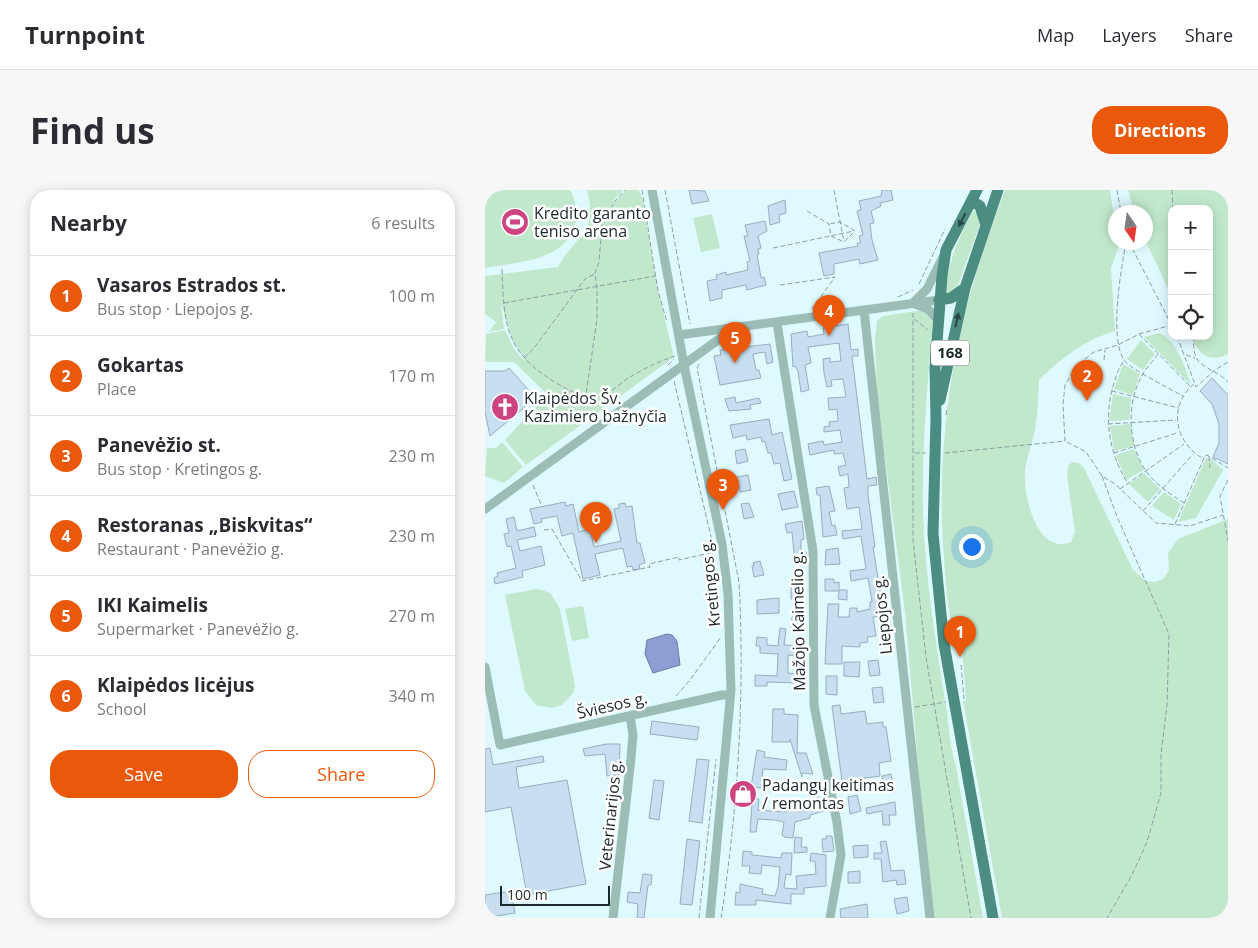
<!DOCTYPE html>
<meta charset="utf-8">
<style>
body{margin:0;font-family:"Open Sans",sans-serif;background:#f7f7f7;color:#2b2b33}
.controls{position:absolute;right:15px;top:15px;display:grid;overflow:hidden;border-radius:10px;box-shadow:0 2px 12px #0003}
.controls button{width:45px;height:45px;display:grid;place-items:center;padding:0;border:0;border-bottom:1px solid #e1e1e2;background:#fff;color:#2b2b33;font:25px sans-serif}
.compass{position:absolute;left:623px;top:15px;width:45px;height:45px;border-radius:50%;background:#fff;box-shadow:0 2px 12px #0003;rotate:167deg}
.scale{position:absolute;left:15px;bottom:12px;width:110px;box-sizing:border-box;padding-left:5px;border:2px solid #1c292c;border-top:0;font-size:14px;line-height:18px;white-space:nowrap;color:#1c292c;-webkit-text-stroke:4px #fff;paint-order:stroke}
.you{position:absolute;left:486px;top:356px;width:18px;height:18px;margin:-12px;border:4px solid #fff;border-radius:50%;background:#1a73e8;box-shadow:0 0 0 8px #1a73e833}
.badge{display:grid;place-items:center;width:32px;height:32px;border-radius:50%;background:#ea580c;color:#fff;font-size:16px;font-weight:700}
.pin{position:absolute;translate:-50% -41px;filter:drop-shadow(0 1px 2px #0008)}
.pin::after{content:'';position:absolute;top:26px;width:18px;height:15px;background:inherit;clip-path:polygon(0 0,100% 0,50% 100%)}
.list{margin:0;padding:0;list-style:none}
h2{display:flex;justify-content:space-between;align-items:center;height:65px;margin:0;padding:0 20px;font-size:21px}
h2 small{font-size:16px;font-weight:400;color:#7c7c81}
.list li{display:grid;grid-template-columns:32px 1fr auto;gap:15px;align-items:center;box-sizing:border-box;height:80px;padding:0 20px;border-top:1px solid #e1e1e2}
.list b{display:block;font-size:19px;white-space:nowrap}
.list p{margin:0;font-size:16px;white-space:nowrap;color:#7c7c81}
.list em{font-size:16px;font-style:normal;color:#7c7c81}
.actions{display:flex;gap:10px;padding:15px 20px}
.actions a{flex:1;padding:11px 0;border:1px solid #ea580c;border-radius:20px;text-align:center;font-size:18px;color:#ea580c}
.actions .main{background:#ea580c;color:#fff}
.icon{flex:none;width:28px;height:28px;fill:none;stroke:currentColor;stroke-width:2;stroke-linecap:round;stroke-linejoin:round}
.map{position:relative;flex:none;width:743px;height:728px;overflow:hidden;border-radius:20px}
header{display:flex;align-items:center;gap:30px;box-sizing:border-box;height:70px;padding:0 25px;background:#fff;border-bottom:1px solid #e1e1e2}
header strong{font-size:24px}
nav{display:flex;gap:28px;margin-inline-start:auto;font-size:18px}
.intro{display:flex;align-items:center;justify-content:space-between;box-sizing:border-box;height:120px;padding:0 30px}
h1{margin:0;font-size:35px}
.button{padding:12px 22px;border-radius:20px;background:#ea580c;color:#fff;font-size:18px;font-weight:700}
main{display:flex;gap:30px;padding:0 30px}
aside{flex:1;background:#fff;border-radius:20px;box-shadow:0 2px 12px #0003}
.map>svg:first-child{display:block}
.green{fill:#c1e8cc}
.water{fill:#8c9ed3;stroke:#6a7ba1}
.building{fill:#c7dff1;stroke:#96adbe}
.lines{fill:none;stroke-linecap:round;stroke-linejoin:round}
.path{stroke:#899ea2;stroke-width:1;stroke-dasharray:5 2.5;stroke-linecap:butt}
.minor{stroke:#9cbcb6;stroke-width:9}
.major{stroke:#4c8d82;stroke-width:11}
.oneway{fill:#2a4746}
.labels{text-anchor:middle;stroke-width:5;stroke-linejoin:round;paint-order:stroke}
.shield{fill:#fff;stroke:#60696b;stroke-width:1}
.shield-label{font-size:15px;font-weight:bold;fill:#1c292c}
.poi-label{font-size:16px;fill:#1c292c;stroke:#fff;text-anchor:start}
.street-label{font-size:16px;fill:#1c292c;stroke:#fff}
</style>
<header>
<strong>Turnpoint</strong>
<nav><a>Map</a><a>Layers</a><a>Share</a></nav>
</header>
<div class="intro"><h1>Find us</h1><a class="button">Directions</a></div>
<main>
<aside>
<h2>Nearby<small>6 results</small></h2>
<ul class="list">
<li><span class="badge">1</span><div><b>Vasaros Estrados st.</b><p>Bus stop · Liepojos g.</p></div><em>100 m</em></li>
<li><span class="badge">2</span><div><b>Gokartas</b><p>Place</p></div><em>170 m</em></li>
<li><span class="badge">3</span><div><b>Panevėžio st.</b><p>Bus stop · Kretingos g.</p></div><em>230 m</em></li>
<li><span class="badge">4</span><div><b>Restoranas „Biskvitas“</b><p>Restaurant · Panevėžio g.</p></div><em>230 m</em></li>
<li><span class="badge">5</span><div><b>IKI Kaimelis</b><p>Supermarket · Panevėžio g.</p></div><em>270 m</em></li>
<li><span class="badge">6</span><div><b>Klaipėdos licėjus</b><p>School</p></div><em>340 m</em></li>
</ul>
<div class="actions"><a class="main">Save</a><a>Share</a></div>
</aside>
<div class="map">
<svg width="743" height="728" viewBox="0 0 743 728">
<rect width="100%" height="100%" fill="#dffaff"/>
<path class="green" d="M0,0H85C91,12 94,24 89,37C78,72 30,72 0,78Z
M102,0H138L128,11L129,13L141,0H154L158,11L173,101L189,167L41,275L20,250L60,207L66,208L29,172H0L1,144L20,140L29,159L38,170L39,168L28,152L16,113L19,139L4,142L11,132L0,124V86L73,77C90,45 114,44 102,0Z
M520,0H625L630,35V52L634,53V55L626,78L630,141C600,150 576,168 554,190C553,206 553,224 550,240C547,253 542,267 540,281C538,306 552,366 586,352L590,342L582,286L583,276L587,272L594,273L599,278L648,380L661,391L670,392L678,389L684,380L683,363L693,349L743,329V728H517L478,511L481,510L477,458H473C463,429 461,399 459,368C452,282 461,192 484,108C494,72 507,36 520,0Z
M643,0H743V164C724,174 713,163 705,146H724V19H687V107L661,52L660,22H649Z
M492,19L496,29L495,34L472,98L460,106C462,74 473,48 488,21Z
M227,24L235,58L216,62L208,28Z
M439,120L448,132C442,194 437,259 438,321C440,387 451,452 461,517C465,538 464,555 471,576L498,728H449L439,644L420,422L392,207L390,149L392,131L398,126Z
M675,143C693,153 700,177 706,195L659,147Z
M656,150L670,164L658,180L642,169Z
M638,174L655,184L648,205L629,199Z
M628,204L646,208L644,230L624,231Z
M645,234L649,256L629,261L625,236Z
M17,252L38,277L19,293L0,286L2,258H11Z
M649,259L659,280L641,290L631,265Z
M721,268L726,269L738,280L711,328L693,332Z
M659,283L675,299L663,312L644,294Z
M679,302L696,314L689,330L667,316Z
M50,399L58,400L66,404L75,419L90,496L88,503L77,515L67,518L51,515L40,501L20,405Z
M98,416L104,448L87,451L80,419Z"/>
<path class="water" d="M182,444L187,445L192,451L195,475L168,483L160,464L162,450Z"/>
<path class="building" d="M204,0L220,1L224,11L207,14Z
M397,0H406L408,10L395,13L396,16L386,21L389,33L385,34L387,50L393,70L375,74L374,69L349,74V84L339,86L334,63L373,56L372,53H376L374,46L378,45L372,21L376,20L374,11L396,6Z
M300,10L301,23L294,25L295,32L285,35L283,16Z
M280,31L282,41L273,46L276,58L273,59L274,64H272L276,88L279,87L281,95L262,100L261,95L237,100V108L225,111L222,91L232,89L231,85L241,82V85L263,80L262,72L265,71L259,46H263L260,35Z
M363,134L366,160L373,159V166H367L382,289L391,287L392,295L383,296V305L390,357H388L399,426L388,427L391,446L382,447L383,452L375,453V457L357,456V474H340L343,414H354L353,427H364L365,418H372V422L385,419V412H387L383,388L366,391L365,381L381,379L376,346L358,349L357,341L377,339L374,317L362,319L359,298L364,297L363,284L355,286L353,277L361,275L358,263L349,264V260L325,265L323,254L338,251L339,255L357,252L355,240L339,242V237L345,236L344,232L353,231L352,219L344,220L343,208L361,207L358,189L346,190L347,196L342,197L339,183L338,169L345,168V172L356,171L354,153L323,157L326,173L320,175L324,200L316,202L313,181L310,176L308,177L306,144L322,141L323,147L339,144L338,138Z
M285,154L288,172L282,174L280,162L268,164L271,180H274L276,188L235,195L229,166L236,165L235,160Z
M24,178L47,204L46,212L5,246L0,222V181H20Z
M727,188L743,205V274L728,267L734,253V234L727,214L715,201Z
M250,207L251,213L274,208L276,213L265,215L266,219L244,221L240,209Z
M284,229L287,245L297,242L307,289L299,291L295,273L289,274L286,263H283L280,251L277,252L276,247L262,250L261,245L248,248L245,235Z
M260,259L263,271L252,274L250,261Z
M263,285L266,300L255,302L252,287Z
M344,296L350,321L344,322L347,336L350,335L352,345L338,347L335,305H332L331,298Z
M309,301L313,317L297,320L293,304Z
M80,312L81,316L88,314L94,342L105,339L109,357L136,351L129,319L134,318V314L140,313L141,317L147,316L152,353H155L160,373L154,375L155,379L148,380L147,376L142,377L138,358L110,364L115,385L98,389L88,343L77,346L72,326L56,329L57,332L49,334L45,319Z
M264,313L269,327L259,329L256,314Z
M29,327L32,341L49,337L51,346L32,350L35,361L56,356L60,375L37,381L38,387L10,394L9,388L13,386L12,383L31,378L26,356L22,357L19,344L24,343L21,329Z
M317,331L319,349L316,350V362H321L322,369L310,373L307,342L302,343L300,334Z
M353,358L355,374L340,375L341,360Z
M275,371L279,385L269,387L267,376H269L268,373Z
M340,389H349V393L354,392V400H362V410L353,409L354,401H340Z
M306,394L318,395V409H306Z
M294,408V423L272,424V410Z
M307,427H317V443L306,442Z
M295,438L301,439L299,455L316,456L315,466L303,465V483L314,484V493L282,492V496H270V485L292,486L293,464L275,463V456H271L272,447L282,448V455L293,456Z
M393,470L395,485L385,486L383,471Z
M359,472H375L374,487L359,486Z
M341,486H352V505L341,504Z
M397,497L399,512L389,513L387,498Z
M355,515L356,524L380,521L382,534L398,532V537H401L406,571L394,573L395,586L357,591L347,516Z
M288,519H299V524L313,525L312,563H321L328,584L317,583V587L305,549V552H287Z
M167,531L214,537L212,550L165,544Z
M121,554H135L134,585L122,586L120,564L100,566L98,559Z
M5,558L8,575L58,566L59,572L31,577L34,598L82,590L101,694L42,705L26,617L0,622V559Z
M272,560L280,562L279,567L302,570L301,580L278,579L276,598L266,597Z
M212,569L224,570L217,633L204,631Z
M406,584L409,599L399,600L397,586Z
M169,590L179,591L174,630L164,628Z
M372,605L376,621L365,624L363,607Z
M334,607L338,620H342L325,625V628L310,632L308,648L299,647L297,645L299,632L290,630L273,629L271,642H265L267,614H264V608L274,609L273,620L301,622V616L314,618V622L327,619L325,610Z
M410,612L411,625H404L405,635H398L397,621L382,624L381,618Z
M341,646H347L349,661L338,662L337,649H341Z
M310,647L317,648L316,657H322V662L309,663Z
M202,649L215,651L207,715L195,714Z
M401,651L406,681L419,680L421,694L412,695L411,690L398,692L396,669H389V663H397L395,652Z
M383,655V667L369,668L368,656Z
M258,661L267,662V665L296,668L297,663H307L306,685L301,684L299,698L312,699L311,686L331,684L330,671H325L326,663L341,665V696L319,698V704H306V714L271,710V715H250L251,702L255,703V694L278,699L277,704L290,706L293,697L295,677L277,675L276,684L264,683L265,676H257Z
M375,681V693H363V682Z
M158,684L167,685L166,695H163L159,728H152L153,714L142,712L143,702L155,703Z
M26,701L30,723L0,728V705Z
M422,707L424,721L412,724L409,709Z
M382,714L383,728H356L355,719Z"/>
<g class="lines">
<path class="path" d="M157,0L173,101L182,132
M180,0L205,134
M349,0L359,52
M632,0L636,22
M687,0L688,19
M322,21L344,34L346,46L359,52L370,41L355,32L344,34
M641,52C636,80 624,147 639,170C646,180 686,199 698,206
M644,52L686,134
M288,58L369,41
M17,79C19,137 20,162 73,194C85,201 99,209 113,207C125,205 135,193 145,187C158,179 175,171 190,166
M434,94L460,39
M295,95L350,87L327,119
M413,107L428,100
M19,113L170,86
M428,123V350L441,467L486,728
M429,129L443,140
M654,144L705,196
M692,146L711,197L730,180L743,172
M708,146C709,153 708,161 711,167C714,177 735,182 743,192
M673,164C669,170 663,176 659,182C641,210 642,254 661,281C671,295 685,304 699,313
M701,165L710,168
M39,168L49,158L100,89L109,84
M619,170L620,160
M638,172C634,177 632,184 630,190C618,225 623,261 642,292
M214,174L212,178L254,392C260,502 253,619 236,728
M183,175L189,169
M189,191L229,359
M709,194C682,216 690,254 719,269
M627,201L694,218
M98,225L112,129V98L110,83L114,72L117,36L130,11L140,0
M461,225L462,217
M623,234L691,230
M582,252L601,262L617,286L630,294L671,333L705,336L738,325
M430,263H441
M460,263L580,251L578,214L580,195L592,175L609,162L633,155L654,144L687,135
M629,263L692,243
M724,266L725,278
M617,286L633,329L684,444L682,515L676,564V603L662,652L647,685L622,728
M743,290L735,306L743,351
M48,295L57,317
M635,299L699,254
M658,321L708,264
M690,334L720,266L722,265L743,278
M59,340L67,339L97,391L165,377L164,374L194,367V370L229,362
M476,475L479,509
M191,506L205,490L236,447
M430,517L461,512
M214,728L231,569"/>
<path class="minor" d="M167,0L199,175L237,354L243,404L246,500L225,728
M429,112L442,99L458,67
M430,114L443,119L453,130
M379,120L445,728
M292,133L328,361L329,515L352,633L356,665L345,728
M194,145L454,110
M0,319L248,139
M0,477L15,555L237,505H245
M128,728L146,568L148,545L145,526"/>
<path class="major" d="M492,0L461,60L457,86L450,178L451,229L448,344L459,454L508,728
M487,11L495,16L501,35
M454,110L466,108L480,98
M455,210L480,98L513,0"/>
</g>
<defs><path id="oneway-solid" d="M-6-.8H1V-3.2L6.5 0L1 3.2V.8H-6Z" transform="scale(1.25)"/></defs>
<g class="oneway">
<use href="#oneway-solid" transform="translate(477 30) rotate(117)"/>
<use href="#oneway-solid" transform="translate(472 130) rotate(-77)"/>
</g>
<defs>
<g id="stadium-disc" transform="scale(1.4375)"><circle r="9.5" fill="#cc4480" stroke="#fff"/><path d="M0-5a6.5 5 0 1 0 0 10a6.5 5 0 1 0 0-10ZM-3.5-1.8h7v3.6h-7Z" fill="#fff"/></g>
<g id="church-disc" transform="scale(1.4375)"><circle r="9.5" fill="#cc4480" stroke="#fff"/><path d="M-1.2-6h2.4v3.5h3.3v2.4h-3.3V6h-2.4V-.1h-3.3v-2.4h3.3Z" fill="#fff"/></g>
<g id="shop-disc" transform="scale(1.4375)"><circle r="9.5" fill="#cc4480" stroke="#fff"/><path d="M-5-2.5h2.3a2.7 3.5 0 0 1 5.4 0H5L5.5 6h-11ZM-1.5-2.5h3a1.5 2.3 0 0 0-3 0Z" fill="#fff"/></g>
</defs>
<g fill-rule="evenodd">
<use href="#stadium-disc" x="30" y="32"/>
<use href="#church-disc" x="20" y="217"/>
<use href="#shop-disc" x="258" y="604"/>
</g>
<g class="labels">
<rect class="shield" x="446" y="150.5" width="38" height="25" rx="4"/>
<g class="shield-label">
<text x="465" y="168">168</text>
</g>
<g class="poi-label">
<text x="49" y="29">Kredito garanto<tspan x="49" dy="18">teniso arena</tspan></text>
<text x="39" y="214">Klaipėdos Šv.<tspan x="39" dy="18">Kazimiero bažnyčia</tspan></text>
<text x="277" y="601">Padangų keitimas<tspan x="277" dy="18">/ remontas</tspan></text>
</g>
<g class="street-label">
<text transform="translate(225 393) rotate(-96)" y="6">Kretingos g.</text>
<text transform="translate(397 425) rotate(-96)" y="6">Liepojos g.</text>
<text transform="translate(313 431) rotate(-91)" y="6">Mažojo Kaimelio g.</text>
<text transform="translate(127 515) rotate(-13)" y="6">Šviesos g.</text>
<text transform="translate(125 625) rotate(-84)" y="6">Veterinarijos g.</text>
</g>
</g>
</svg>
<div class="controls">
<button>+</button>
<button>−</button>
<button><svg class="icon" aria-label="locate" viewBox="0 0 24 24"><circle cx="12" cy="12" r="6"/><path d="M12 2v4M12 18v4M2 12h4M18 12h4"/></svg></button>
</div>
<svg class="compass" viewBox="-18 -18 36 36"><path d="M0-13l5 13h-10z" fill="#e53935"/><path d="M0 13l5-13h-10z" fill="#7c7c81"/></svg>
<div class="scale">100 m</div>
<div class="you"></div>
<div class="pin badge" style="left:475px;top:467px">1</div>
<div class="pin badge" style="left:602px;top:211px">2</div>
<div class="pin badge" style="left:238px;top:320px">3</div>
<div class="pin badge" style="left:344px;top:146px">4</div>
<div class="pin badge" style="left:250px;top:173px">5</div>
<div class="pin badge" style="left:111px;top:353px">6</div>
</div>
</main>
